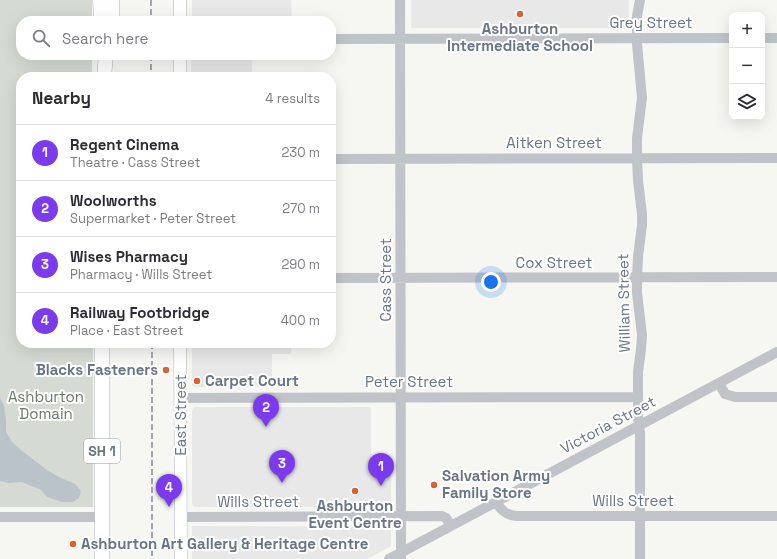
<!DOCTYPE html>
<meta charset="utf-8">
<style>
body{margin:0;font-family:"Space Grotesk",sans-serif;background:#f7f7f7;color:#2b2b33}
.controls{position:absolute;right:12px;top:12px;display:grid;overflow:hidden;border-radius:8px;box-shadow:0 4px 16px #0002}
.controls button{width:36px;height:36px;display:grid;place-items:center;padding:0;border:0;border-bottom:1px solid #e1e1e2;background:#fff;color:#2b2b33;font:20px sans-serif}
.you{position:absolute;left:491px;top:282px;width:14px;height:14px;margin:-10px;border:3px solid #fff;border-radius:50%;background:#1a73e8;box-shadow:0 0 0 6px #1a73e833}
.badge{display:grid;place-items:center;width:26px;height:26px;border-radius:50%;background:#7c3aed;color:#fff;font-size:13px;font-weight:700}
.pin{position:absolute;translate:-50% -33px;filter:drop-shadow(0 1px 2px #0008)}
.pin::after{content:'';position:absolute;top:21px;width:14px;height:12px;background:inherit;clip-path:polygon(0 0,100% 0,50% 100%)}
.list{margin:0;padding:0;list-style:none}
h2{display:flex;justify-content:space-between;align-items:center;height:52px;margin:0;padding:0 16px;font-size:17px}
h2 small{font-size:13px;font-weight:400;color:#7c7c81}
.list li{display:grid;grid-template-columns:26px 1fr auto;gap:12px;align-items:center;box-sizing:border-box;height:56px;padding:0 16px;border-top:1px solid #e1e1e2}
.list b{display:block;font-size:15px;white-space:nowrap}
.list p{margin:0;font-size:13px;white-space:nowrap;color:#7c7c81}
.list em{font-size:13px;font-style:normal;color:#7c7c81}
.icon{flex:none;width:22px;height:22px;fill:none;stroke:currentColor;stroke-width:2;stroke-linecap:round;stroke-linejoin:round}
.map{position:relative;flex:none;width:777px;height:559px;overflow:hidden}
.search{position:absolute;background:#fff;box-shadow:0 4px 16px #0002;left:16px;top:16px;width:320px;height:44px;display:flex;align-items:center;gap:10px;box-sizing:border-box;padding:0 14px;border-radius:16px;color:#7c7c81;font-size:15px}
.panel{position:absolute;background:#fff;box-shadow:0 4px 16px #0002;left:16px;top:72px;width:320px;height:276px;border-radius:16px}
.map>svg:first-child{display:block}
.built{fill:#e7e8e7}
.green{fill:#d5dbd3}
.water{fill:#bac3c9}
.lines{fill:none;stroke-linecap:round;stroke-linejoin:round}
.major-casing{stroke:#b4b7bb;stroke-width:13}
.highway-casing{stroke:#b3b6b9;stroke-width:15}
.minor{stroke:#c0c3c7;stroke-width:10}
.major{stroke:#fff;stroke-width:12}
.highway{stroke:#fff;stroke-width:14}
.rail{stroke:#a0a5ab;stroke-width:2;stroke-dasharray:6 3;stroke-linecap:butt}
.poi-dot{fill:#d66334;stroke:#fff;stroke-width:1.5}
.labels{text-anchor:middle;stroke-width:4;stroke-linejoin:round;paint-order:stroke}
.shield{fill:#fff;stroke:#959ea8;stroke-width:1}
.shield-label{font-size:14px;font-weight:bold;fill:#687582}
.street-label{font-size:15px;fill:#687582;stroke:#fff}
.poi-label{font-size:15px;font-weight:bold;fill:#687582;stroke:#fff;text-anchor:start}
.park-label{font-size:15px;fill:#697a66;stroke:#fff}
</style>
<div class="map">
<svg width="777" height="559" viewBox="0 0 777 559">
<rect width="100%" height="100%" fill="#f6f6f3"/>
<path class="built" d="M192,0H291L292,21H192Z
M411,0H629V28H411Z
M191,55H252V77H191Z
M192,343H292L291,354H272V387H195L192,385Z
M194,407H371V457H391V505L390,507H195L192,504V410Z
M192,526L391,527V546L367,559H192Z"/>
<path class="green" d="M0,0H92V21H21V55H92V77H21V343H93V507H0Z"/>
<path class="water" d="M0,398L4,406L6,420V432L12,442L22,451L47,470L59,477L75,484L81,491L79,498L73,502H62L47,497L41,490L22,482L8,483L0,481Z"/>
<g class="lines">
<g class="major-casing">
<path id="major" d="M180,0V21
M180,55V77
M180,343L181,559"/>
</g>
<g class="highway-casing">
<path id="highway" d="M100,0L101,21
M112,21V0
M104,77L106,55
M102,343V559"/>
</g>
<path class="minor" d="M400,0L401,559
M640,0L637,16V44L642,98L637,138V158L638,180L642,214V225L638,257L637,277V293L642,335L641,349L638,372V419L640,433V559
M762,38H777
M331,39L732,38
M331,159L777,158
M331,278L777,277
M719,383L725,394L735,397H777
M181,398L637,397
M496,502C501,510 506,515 516,516H777
M0,517H102
M181,517L442,516L446,518L451,526
M389,559L777,352"/>
<use href="#major" class="major"/>
<use href="#highway" class="highway"/>
<path class="rail" d="M151,0V21
M151,55V77
M152,343V559"/>
</g>
<g class="poi-dot">
<circle cx="520" cy="14" r="4"/>
<circle cx="166" cy="370" r="4"/>
<circle cx="197" cy="381" r="4"/>
<circle cx="434" cy="485" r="4"/>
<circle cx="355" cy="491" r="4"/>
<circle cx="73" cy="544" r="4"/>
</g>
<g class="labels">
<rect class="shield" x="84" y="439" width="36" height="24" rx="3"/>
<g class="shield-label">
<text x="102" y="456">SH 1</text>
</g>
<g class="street-label">
<text x="651" y="28">Grey Street</text>
<text x="554" y="148">Aitken Street</text>
<text x="554" y="268">Cox Street</text>
<text transform="translate(386 280) rotate(-90)" y="5">Cass Street</text>
<text transform="translate(624 303) rotate(-91)" y="5">William Street</text>
<text x="409" y="387">Peter Street</text>
<text transform="translate(181 415) rotate(-90)" y="5">East Street</text>
<text transform="translate(608 425) rotate(-28)" y="5">Victoria Street</text>
<text x="633" y="506">Wills Street</text>
<text x="258" y="507">Wills Street</text>
</g>
<g class="poi-label">
<text x="520" y="34" text-anchor="middle">Ashburton<tspan x="520" dy="17">Intermediate School</tspan></text>
<text x="158" y="375" text-anchor="end">Blacks Fasteners</text>
<text x="205" y="386">Carpet Court</text>
<text x="442" y="481">Salvation Army<tspan x="442" dy="17">Family Store</tspan></text>
<text x="355" y="511" text-anchor="middle">Ashburton<tspan x="355" dy="17">Event Centre</tspan></text>
<text x="81" y="549">Ashburton Art Gallery &amp; Heritage Centre</text>
</g>
<g class="park-label">
<text x="46" y="402">Ashburton<tspan x="46" dy="17">Domain</tspan></text>
</g>
</g>
</svg>
<div class="controls">
<button>+</button>
<button>−</button>
<button><svg class="icon" aria-label="layers" viewBox="0 0 24 24"><path d="M12 4l9 5-9 5-9-5zM3 14l9 5 9-5"/></svg></button>
</div>
<div class="you"></div>
<div class="pin badge" style="left:381px;top:486px">1</div>
<div class="pin badge" style="left:266px;top:427px">2</div>
<div class="pin badge" style="left:282px;top:483px">3</div>
<div class="pin badge" style="left:169px;top:507px">4</div>
<div class="search"><svg class="icon" aria-label="search" viewBox="0 0 24 24"><circle cx="10" cy="10" r="6"/><path d="M15 15l6 6"/></svg>Search here</div>
<section class="panel">
<h2>Nearby<small>4 results</small></h2>
<ul class="list">
<li><span class="badge">1</span><div><b>Regent Cinema</b><p>Theatre · Cass Street</p></div><em>230 m</em></li>
<li><span class="badge">2</span><div><b>Woolworths</b><p>Supermarket · Peter Street</p></div><em>270 m</em></li>
<li><span class="badge">3</span><div><b>Wises Pharmacy</b><p>Pharmacy · Wills Street</p></div><em>290 m</em></li>
<li><span class="badge">4</span><div><b>Railway Footbridge</b><p>Place · East Street</p></div><em>400 m</em></li>
</ul>
</section>
</div>
